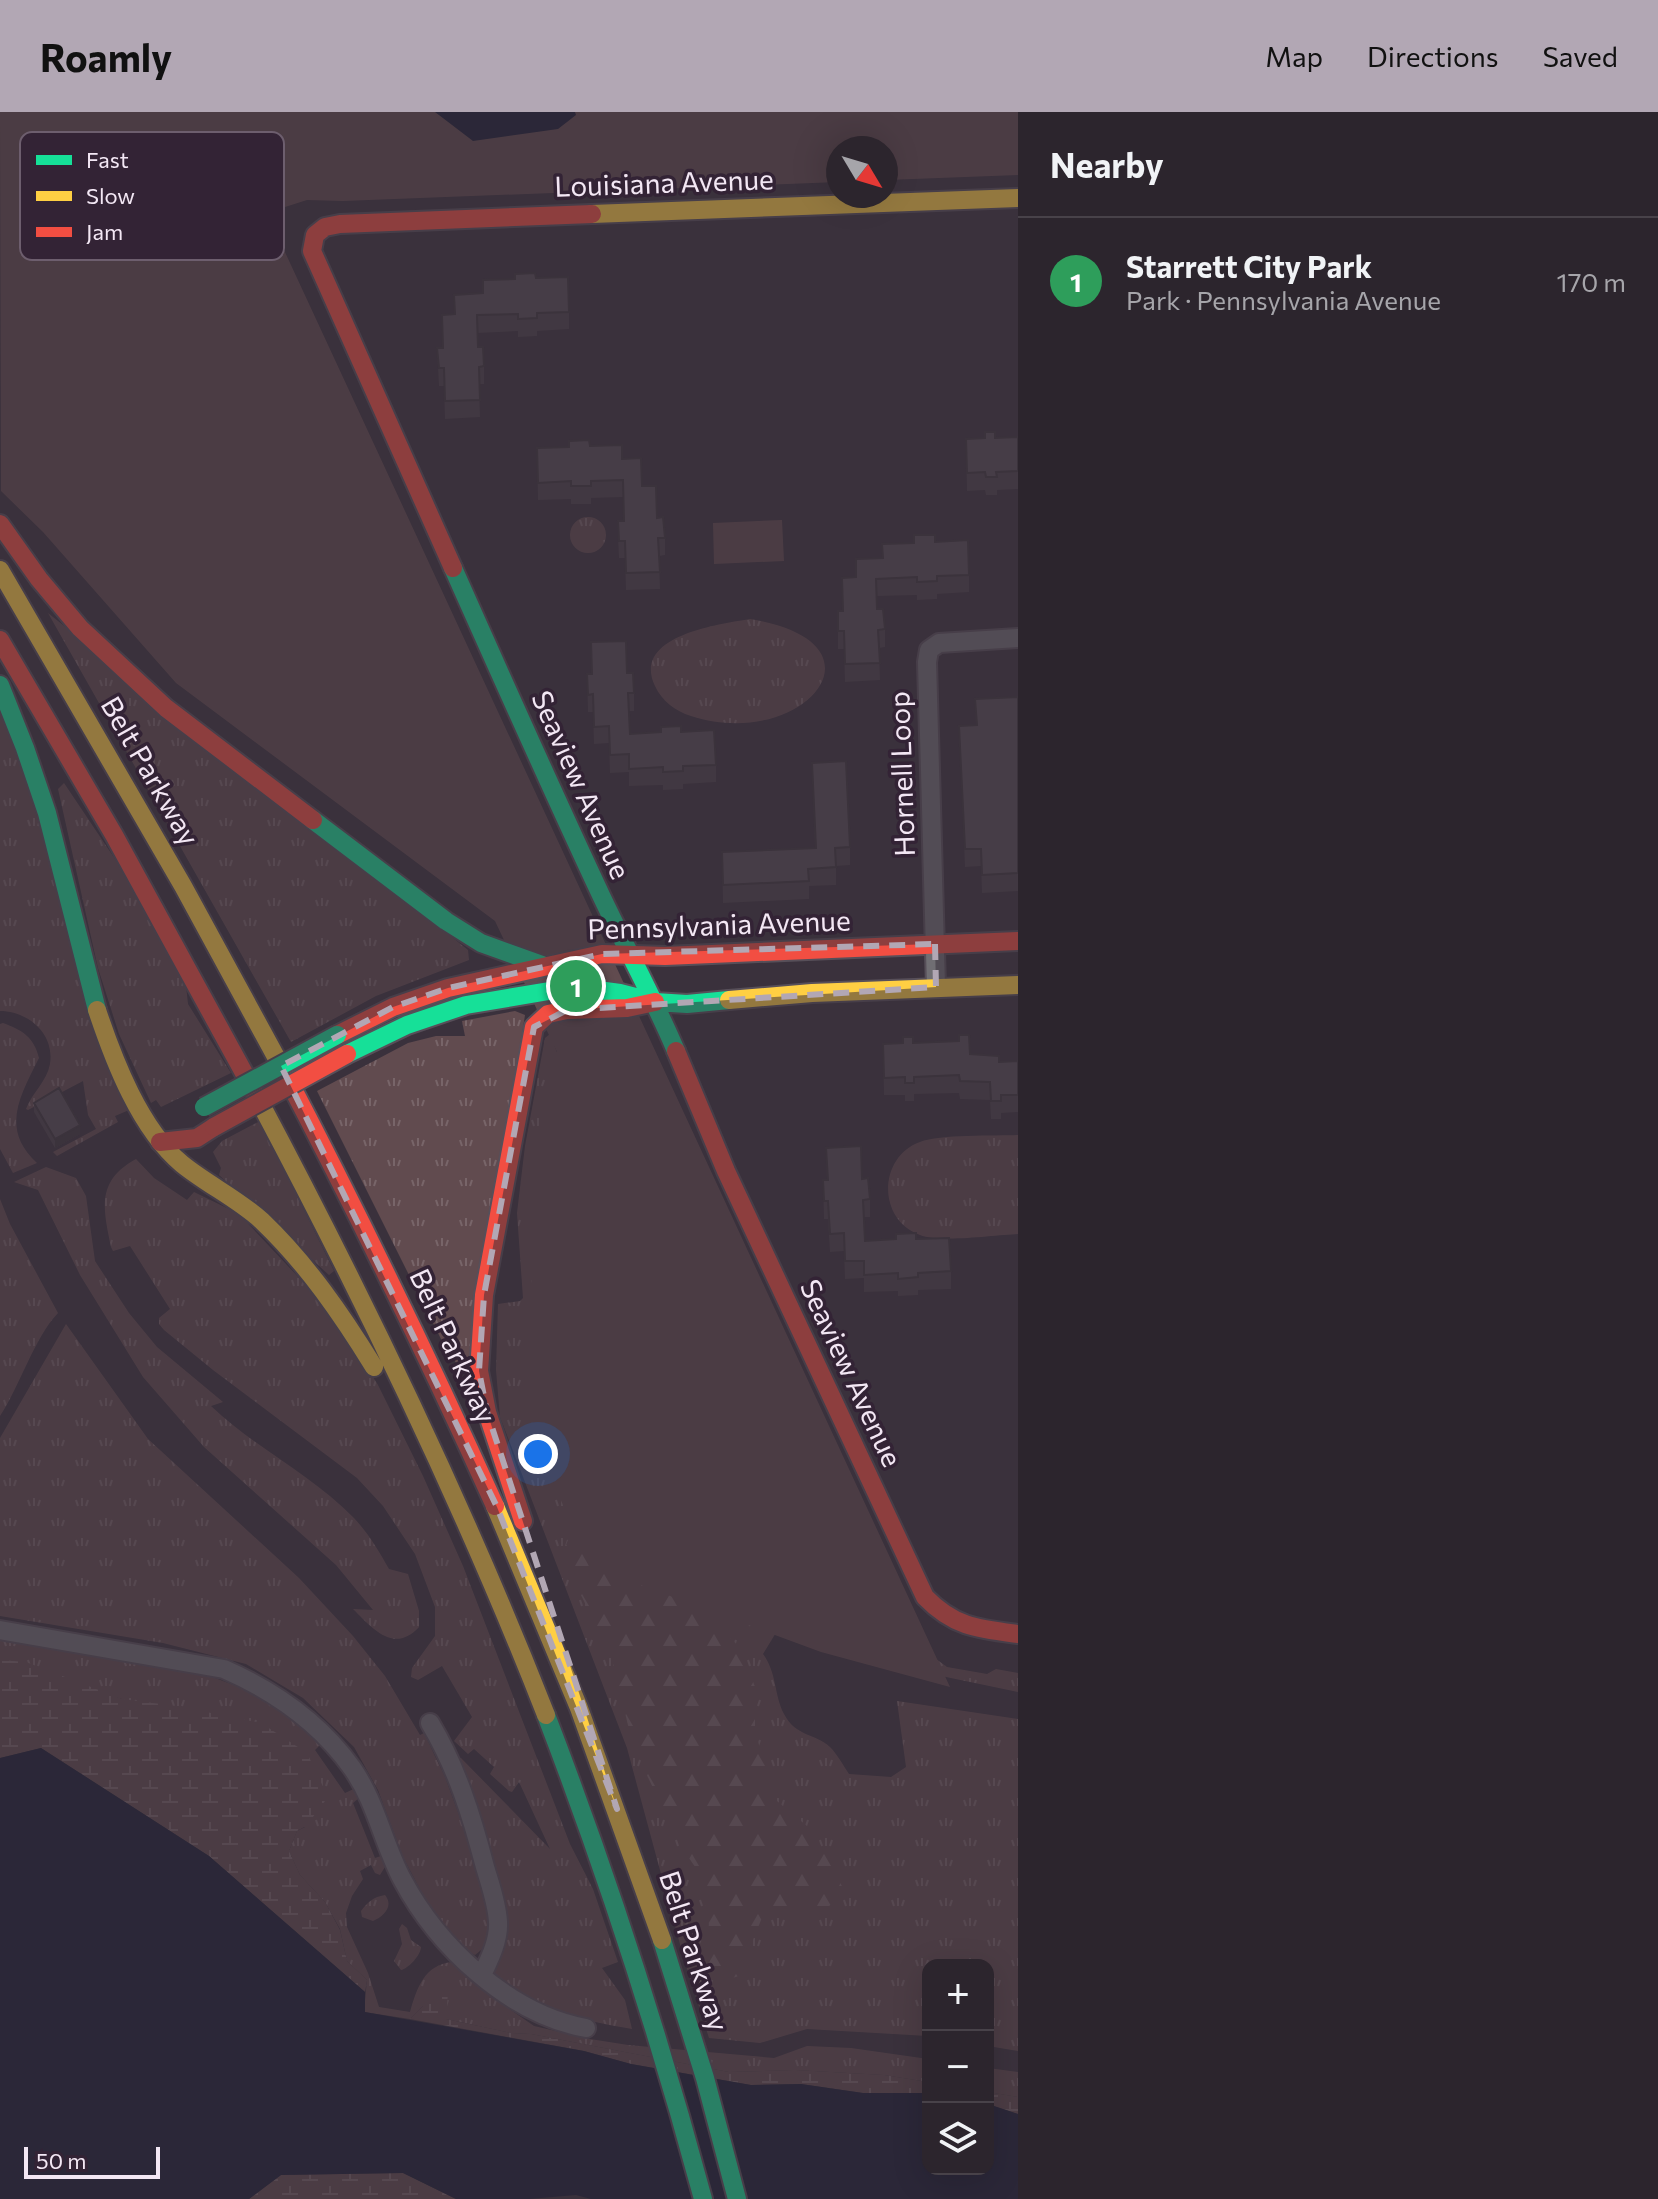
<!DOCTYPE html>
<meta charset="utf-8">
<style>
body{margin:0;font-family:Commissioner,sans-serif;background:#342d35;color:#f1f3f6}
.controls{position:absolute;right:24px;bottom:24px;display:grid;overflow:hidden;border-radius:16px;box-shadow:0 8px 32px #0002}
.controls button{width:72px;height:72px;display:grid;place-items:center;padding:0;border:0;border-bottom:2px solid #484249;background:#2c252d;color:#f1f3f6;font:40px sans-serif}
.compass{position:absolute;left:826px;top:24px;width:72px;height:72px;border-radius:50%;background:#2c252d;box-shadow:0 8px 32px #0002;rotate:128deg}
.scale{position:absolute;left:24px;bottom:20px;width:136px;box-sizing:border-box;padding-left:8px;border:4px solid #f3e7f4;border-top:0;font-size:22px;line-height:28px;white-space:nowrap;color:#f3e7f4;-webkit-text-stroke:6px #332335;paint-order:stroke}
.you{position:absolute;left:538px;top:1342px;width:28px;height:28px;margin:-20px;border:6px solid #fff;border-radius:50%;background:#1a73e8;box-shadow:0 0 0 12px #1a73e833}
.badge{display:grid;place-items:center;width:52px;height:52px;border-radius:50%;background:#b2a7b4;color:#fff;font-size:26px;font-weight:700}
.pin{position:absolute;translate:-50% -50%;border:4px solid #fff;box-shadow:0 2px 8px #0006}
.list{margin:0;padding:0;list-style:none}
h2{display:flex;justify-content:space-between;align-items:center;height:104px;margin:0;padding:0 32px;font-size:34px}
h2 small{font-size:26px;font-weight:400;color:#a6a5aa}
.list li{display:grid;grid-template-columns:52px 1fr auto;gap:24px;align-items:center;box-sizing:border-box;height:128px;padding:0 32px;border-top:2px solid #484249}
.list b{display:block;font-size:30px;white-space:nowrap}
.list p{margin:0;font-size:26px;white-space:nowrap;color:#a6a5aa}
.list em{font-size:26px;font-style:normal;color:#a6a5aa}
.icon{flex:none;width:44px;height:44px;fill:none;stroke:currentColor;stroke-width:2;stroke-linecap:round;stroke-linejoin:round}
.map{position:relative;flex:none;width:1018px;height:2087px;overflow:hidden}
header{display:flex;align-items:center;gap:48px;box-sizing:border-box;height:112px;padding:0 40px;background:#b2a7b4;color:#111}
header strong{font-size:38px}
nav{display:flex;gap:44px;margin-inline-start:auto;font-size:28px}
main{display:flex}
aside{flex:1;background:#2c252d}
.map>svg:first-child{display:block}
.grass{fill:url(#grass-tufts)}
.forest{fill:url(#forest-firs)}
.wetland{fill:url(#wetland-marsh)}
.park{fill:#614b4f}
.water{fill:#191c33}
.lines{fill:none;stroke-linecap:round;stroke-linejoin:round}
.street-casing{stroke:#574f59;stroke-width:22}
.fast-casing{stroke:#574f59;stroke-width:22}
.slow-casing{stroke:#574f59;stroke-width:22}
.jam-casing{stroke:#574f59;stroke-width:22}
.street{stroke:#706e73;stroke-width:18}
.fast{stroke:#16e098;stroke-width:18}
.slow{stroke:#ffcf43;stroke-width:18}
.jam{stroke:#f24e42;stroke-width:18}
.fast-bridge-casing{stroke:#574f59;stroke-width:22;stroke-linecap:butt}
.jam-bridge-casing{stroke:#574f59;stroke-width:22;stroke-linecap:butt}
.fast-bridge{stroke:#16e098;stroke-width:18}
.jam-bridge{stroke:#f24e42;stroke-width:18}
.wall{fill:#4a4149}
.shaded-wall{fill:#3c353c}
.building{fill:#564c55;stroke:#3c353c;stroke-width:2}
.marked{fill:none;stroke:#b2a7b4;stroke-width:6;stroke-dasharray:16 10;stroke-linejoin:round}
.labels{text-anchor:middle;stroke-width:7;stroke-linejoin:round;paint-order:stroke}
.street-label{font-size:28px;fill:#f3e7f4;stroke:#332335}
.key{fill:#332335;stroke:#6d5e6e;stroke-width:2}
.key-label{font-size:22px;fill:#f3e7f4}
</style>
<header>
<strong>Roamly</strong>
<nav><a>Map</a><a>Directions</a><a>Saved</a></nav>
</header>
<main>
<div class="map">
<svg width="1018" height="2087" viewBox="0 0 1018 2087">
<defs>
<pattern id="grass-tufts" width="24" height="20" patternUnits="userSpaceOnUse" patternTransform="scale(2)"><rect width="24" height="20" fill="#614b4f"/><path d="M3 7l-1-3M5 7V3M7 7l1-3M15 17l-1-3M17 17v-4M19 17l1-3" fill="none" stroke="#786569"/></pattern>
<pattern id="forest-firs" width="22" height="20" patternUnits="userSpaceOnUse" patternTransform="scale(2)"><rect width="22" height="20" fill="#614b4f"/><path d="M5 1l3.5 6h-7zM16 11l3.5 6h-7z" fill="#786569"/></pattern>
<pattern id="wetland-marsh" width="20" height="14" patternUnits="userSpaceOnUse" patternTransform="scale(2)"><rect width="20" height="14" fill="#614b4f"/><path d="M1 5h8M5 5V1M11 12h8M15 12V8" fill="none" stroke="#786569"/></pattern>
</defs>
<rect width="100%" height="100%" fill="#3a313c"/>
<path class="grass" d="M570 423a18 18 0 1 1 36 0a18 18 0 1 1-36 0Z
M48,501L468,838L469,848L376,884L291,930Z
M750,507C897,531 801,640 691,604C675,599 662,589 655,574C631,524 719,512 750,507Z
M0,587L129,998L115,1004L118,1010L57,1044L53,1040L96,1017L88,1003L83,969L28,998L26,997C32,981 47,969 50,952C55,921 27,899 0,899Z
M64,671L115,747L186,874L188,892L231,961L161,995L156,988L151,991L119,922L98,856L58,677Z
M515,899L525,903L472,1242L457,1252L447,1239L317,979L408,931L436,924H465L462,909Z
M3,911C22,918 34,925 39,946C20,984 0,1017 37,1051L13,1061L0,1037V912Z
M550,922L777,1519L763,1542C777,1561 774,1583 784,1602C796,1625 815,1621 830,1635C837,1642 843,1653 849,1662L891,1665L906,1655L897,1589L1018,1607V1939L988,1934V1853H928V1924L807,1917L760,1931L709,1926L684,1847L627,1636L500,1305L496,1258L498,1192L520,1189L523,1186L517,1101L525,1034L545,926Z
M260,1009L334,1159L329,1163L219,1063L221,1056L213,1040L222,1029Z
M1018,1023V1122C994,1123 941,1131 920,1123C877,1108 878,1045 920,1030C940,1022 995,1024 1018,1023Z
M136,1047L154,1066L187,1088L194,1080L239,1102L334,1203L378,1273L423,1364L463,1454L570,1732L593,1777L618,1850L602,1856L625,1888L632,1917C574,1908 544,1896 493,1867L492,1862L500,1847L506,1814L455,1644L461,1646L550,1737L519,1670L512,1680L509,1679L490,1662L494,1655L474,1637L468,1642L454,1629L472,1605L442,1554L418,1568L411,1565L412,1556L435,1524V1495L415,1442L383,1394L357,1366L213,1258L164,1218L159,1212V1206L170,1197L130,1134L113,1139L111,1135C103,1096 96,1069 136,1047Z
M46,1055L76,1066L86,1084L95,1149L129,1201L157,1235L223,1290L211,1294C255,1336 311,1362 354,1406C368,1421 379,1439 389,1457L408,1462L419,1499V1515C394,1542 373,1517 353,1497L373,1498L336,1453L204,1335L143,1265L80,1163L38,1078L14,1070Z
M0,1087L10,1112L58,1201C34,1226 20,1274 0,1304Z
M66,1212L148,1327L299,1466L353,1524L385,1564L420,1623L424,1621L445,1665L480,1760L490,1816L486,1834L475,1843L467,1839L454,1828L431,1798L403,1745L378,1678L354,1635L303,1586L246,1552L163,1531L0,1504V1326Z
M0,1526L194,1558L252,1580L297,1607L323,1630L315,1638L345,1681L356,1676L360,1685L353,1691L375,1746L384,1743L388,1750L380,1763L375,1761L371,1753L360,1759L363,1767L352,1784L346,1801L347,1815L368,1861L379,1895L410,1900C417,1876 424,1853 452,1850L485,1880L534,1914L590,1927L628,1933L774,1946L807,1934L851,1936L928,1947V1970L884,1963L795,1958L729,1960L531,1922L511,1921L446,1907V1894H423L410,1907L364,1900L367,1868L347,1849L340,1817L325,1790L300,1763L289,1739L297,1719L305,1715L122,1587L0,1548Z
M924,1538L947,1555L987,1562L996,1557L1018,1561V1580L903,1556Z
M385,1783C394,1794 384,1804 373,1809L362,1805L361,1799C368,1790 373,1785 385,1783Z
M402,1812L407,1816L411,1828L421,1835C421,1843 408,1857 401,1858L394,1849L402,1832L399,1817Z
M988,1956L1018,1960V1985L988,1980Z"/>
<path class="forest" d="M570,1423L633,1456L678,1470L741,1537L755,1575V1620L777,1689L813,1719L845,1780L820,1802L767,1793L751,1833L748,1861L723,1869L700,1849L698,1836L709,1813L698,1759L682,1736L644,1657L628,1613L612,1547L582,1485L567,1462L564,1438Z"/>
<path class="wetland" d="M0,1548L26,1550L122,1587L176,1594L261,1611L307,1641L328,1685L306,1714L297,1719L289,1739L300,1763L325,1790L340,1818L347,1849L367,1868L365,1880L209,1744L41,1636L0,1646Z
M435,1878L448,1880L446,1907L511,1921L531,1922L729,1960L795,1958L884,1963L928,1970V1981H863L801,1972L751,1973L631,1952L584,1939L410,1907L423,1894Z
M988,1980L1018,1985V2002L988,1992Z
M403,2061L456,2087H249L281,2063Z"/>
<path class="park" d="M0,0H1018V63L886,68V36H838V70L343,89L307,88L285,95L284,138L950,1575L821,1540L589,1454L521,1295L533,1189L524,1074L557,940L495,809L176,571L43,420L1,379Z
M782,408L784,449L714,452L713,411Z"/>
<path class="water" d="M435,0H575L576,3L558,17L473,29Z
M41,1636L209,1744L365,1880V1900L584,1939L631,1952L751,1973L801,1972L863,1981H928V2057H988V1992L1018,2002V2087H591L576,2083L529,2087H456L403,2061L281,2063L249,2087H0V1646Z"/>
<g class="lines">
<g class="street-casing">
<path id="street" d="M936,875L927,550L929,538L939,531L1018,526
M0,1518L224,1557C274,1579 320,1611 352,1656C376,1690 383,1731 402,1767C438,1835 509,1902 586,1916
M430,1611C457,1656 472,1705 485,1755C490,1772 497,1791 498,1810C499,1828 490,1846 482,1863"/>
</g>
<g class="fast-casing">
<path id="fast" d="M453,456C501,564 549,672 599,779C624,833 653,884 676,939
M0,573L25,636L47,701L97,898
M313,708L446,809L481,831L542,853
M347,942L407,913L466,893L555,878L583,876L620,881L655,890L687,892L729,888
M546,1603C607,1762 659,1923 703,2087
M662,1828L705,1966L737,2087"/>
</g>
<g class="slow-casing">
<path id="slow" d="M592,102L1018,86
M0,458L183,774L282,956
M729,888L812,881L1018,873
M97,898C114,949 140,1017 182,1052C208,1073 238,1087 262,1109C307,1152 342,1203 374,1255
M256,983C363,1184 463,1391 546,1603
M495,1394L579,1596L662,1828"/>
</g>
<g class="jam-casing">
<path id="jam" d="M0,412L39,467L80,516L166,596L313,708
M453,456L312,139L315,123L325,115L340,112L592,102
M0,528L114,723L256,983
M337,923L393,895L448,876L602,842L665,844L1018,829
M676,939L726,1059L925,1485C954,1515 978,1517 1018,1522
M282,956C357,1100 428,1245 495,1394
M160,1030L197,1026L214,1015
M523,1409L487,1300L479,1259L484,1183L534,915L548,902L567,898L627,896L655,890"/>
</g>
<use href="#street" class="street"/>
<use href="#fast" class="fast"/>
<use href="#slow" class="slow"/>
<use href="#jam" class="jam"/>
<g class="fast-bridge-casing">
<path id="fast-bridge" d="M204,995L337,923"/>
</g>
<g class="jam-bridge-casing">
<path id="jam-bridge" d="M214,1015L347,942"/>
</g>
<use href="#fast-bridge" class="fast-bridge"/>
<use href="#jam-bridge" class="jam-bridge"/>
</g>
<path class="wall" d="M536,166L569,200V217L537,219V224L518,225V219L477,221L478,235L484,254V272H479L480,305L445,307L444,274H439L437,236H443L442,203L454,202V183L483,181V168Z
M1018,325V377L997,378V383H986L985,378L967,379L966,327Z
M590,334L622,347L642,374L657,406L665,426V443L659,444L660,477L626,478L625,446H619L618,426V409H624L623,385L591,386V392H571V387L538,388L537,336Z
M935,430L969,463V480L937,482V487L917,488V483L877,484V497L885,517V535L879,536L880,568L845,570L844,537H838V499H842V466L856,465V447L882,446Z
M591,530L627,561L634,581V599H629L630,622L681,620L716,653V670L683,672V677L663,678V673L629,674V660L610,661L609,631L594,632L593,600H588L587,562H591Z
M1018,585V779L982,781L981,754L965,755L959,614L976,613L975,587Z
M812,651L850,735V753L836,754V773L809,774V787L723,791L722,740L815,736Z
M913,931L970,942L999,950L1018,949V1000L1001,1001V1007H991L990,988L960,987L959,981L914,982V989H905V983H884L883,932Z
M34,991L80,1022L55,1036L34,1000Z
M826,1036L862,1067L870,1087V1105H864L865,1129L916,1127L951,1159V1177L918,1178V1183L898,1184V1179L864,1180V1166L845,1167L844,1139L830,1140L828,1107H824L823,1068H827Z"/>
<path class="shaded-wall" d="M80,1013V1022L55,1036V1027Z"/>
<path class="building" d="M535,161L536,166L568,165L569,200L537,201V206L518,207V202L477,203L478,235H483L484,254L479,255L480,288L445,289L444,256H439L437,236H443L442,203L455,202L454,183L483,181V168L515,167V162Z
M985,320H995V326L1018,325V359L996,360L997,365H986L985,360L967,361L966,327L985,326Z
M589,328L590,334L622,333V347L641,346L642,374H656L657,406L663,405L665,426H658L660,460L626,461L625,429H619L618,409H624L623,368L591,369V374H571V369L538,371L537,336L569,335V329Z
M914,423H935V430L968,428L969,463L937,464V469L917,470V465L876,467L877,497H883L885,517L878,518L880,551L845,552L844,519H838V499H843L842,466L856,465V447L883,446L882,432L914,431Z
M626,529L627,561H633L634,581H628L630,622L661,620V615L681,614V620L714,618L716,653L683,654V659L663,660V655L629,657V642L610,643L609,614L594,615L593,582L588,583L587,562H592L591,530Z
M1018,585V761L982,763L981,737H965L959,614L977,613L975,587Z
M846,649L850,735L835,736L836,755L808,757L809,769L723,773L722,740L816,736L812,651Z
M959,923H969L970,942L999,944V950L1018,949V983H1001V989H991L990,970L960,969L959,963L914,965V971H905V965L884,966L883,932L903,931V925H913V931L959,929Z
M59,976L80,1013L55,1027L34,991Z
M861,1034L862,1067L868,1066L870,1087L863,1088L865,1129L896,1127V1122L916,1121V1127L949,1126L951,1159L918,1161V1165L898,1167V1161L864,1163V1149H845L844,1121L830,1122L828,1089H824L823,1068H828L826,1036Z"/>
<path d="M0 0H1018V2087H0ZM935,832L936,875L567,898L534,915L484,1183L479,1259L487,1300L617,1697L497,1395L281,954L393,895L448,876L602,842Z" fill="#3a313c" fill-opacity=".55" fill-rule="evenodd"/>
<path class="marked" d="M935,832L936,875L567,898L534,915L484,1183L479,1259L487,1300L617,1697L497,1395L281,954L393,895L448,876L602,842Z"/>
<g class="labels">
<g class="street-label">
<text transform="translate(664 71) rotate(-2)" y="10">Louisiana Avenue</text>
<text transform="translate(150 659) rotate(60)" y="10">Belt Parkway</text>
<text transform="translate(902 662) rotate(-92)" y="10">Hornell Loop</text>
<text transform="translate(581 673) rotate(66)" y="10">Seaview Avenue</text>
<text transform="translate(719 813) rotate(-2)" y="10">Pennsylvania Avenue</text>
<text transform="translate(453 1234) rotate(65)" y="10">Belt Parkway</text>
<text transform="translate(851 1261) rotate(65)" y="10">Seaview Avenue</text>
<text transform="translate(694 1839) rotate(72)" y="10">Belt Parkway</text>
</g>
</g>
<rect x="20" y="20" width="264" height="128" rx="12" class="key"/>
<rect x="36" y="43" width="36" height="10" fill="#16e098"/>
<rect x="36" y="79" width="36" height="10" fill="#ffcf43"/>
<rect x="36" y="115" width="36" height="10" fill="#f24e42"/>
<g class="key-label">
<text x="86" y="56">Fast</text>
<text x="86" y="92">Slow</text>
<text x="86" y="128">Jam</text>
</g>
</svg>
<div class="controls">
<button>+</button>
<button>−</button>
<button><svg class="icon" aria-label="layers" viewBox="0 0 24 24"><path d="M12 4l9 5-9 5-9-5zM3 14l9 5 9-5"/></svg></button>
</div>
<svg class="compass" viewBox="-18 -18 36 36"><path d="M0-13l5 13h-10z" fill="#e53935"/><path d="M0 13l5-13h-10z" fill="#a6a5aa"/></svg>
<div class="scale">50 m</div>
<div class="you"></div>
<div class="pin badge" style="left:576px;top:874px;background:#2e9e5b">1</div>
</div>
<aside>
<h2>Nearby<small></small></h2>
<ul class="list">
<li><span class="badge" style="background:#2e9e5b">1</span><div><b>Starrett City Park</b><p>Park · Pennsylvania Avenue</p></div><em>170 m</em></li>
</ul>
</aside>
</main>
